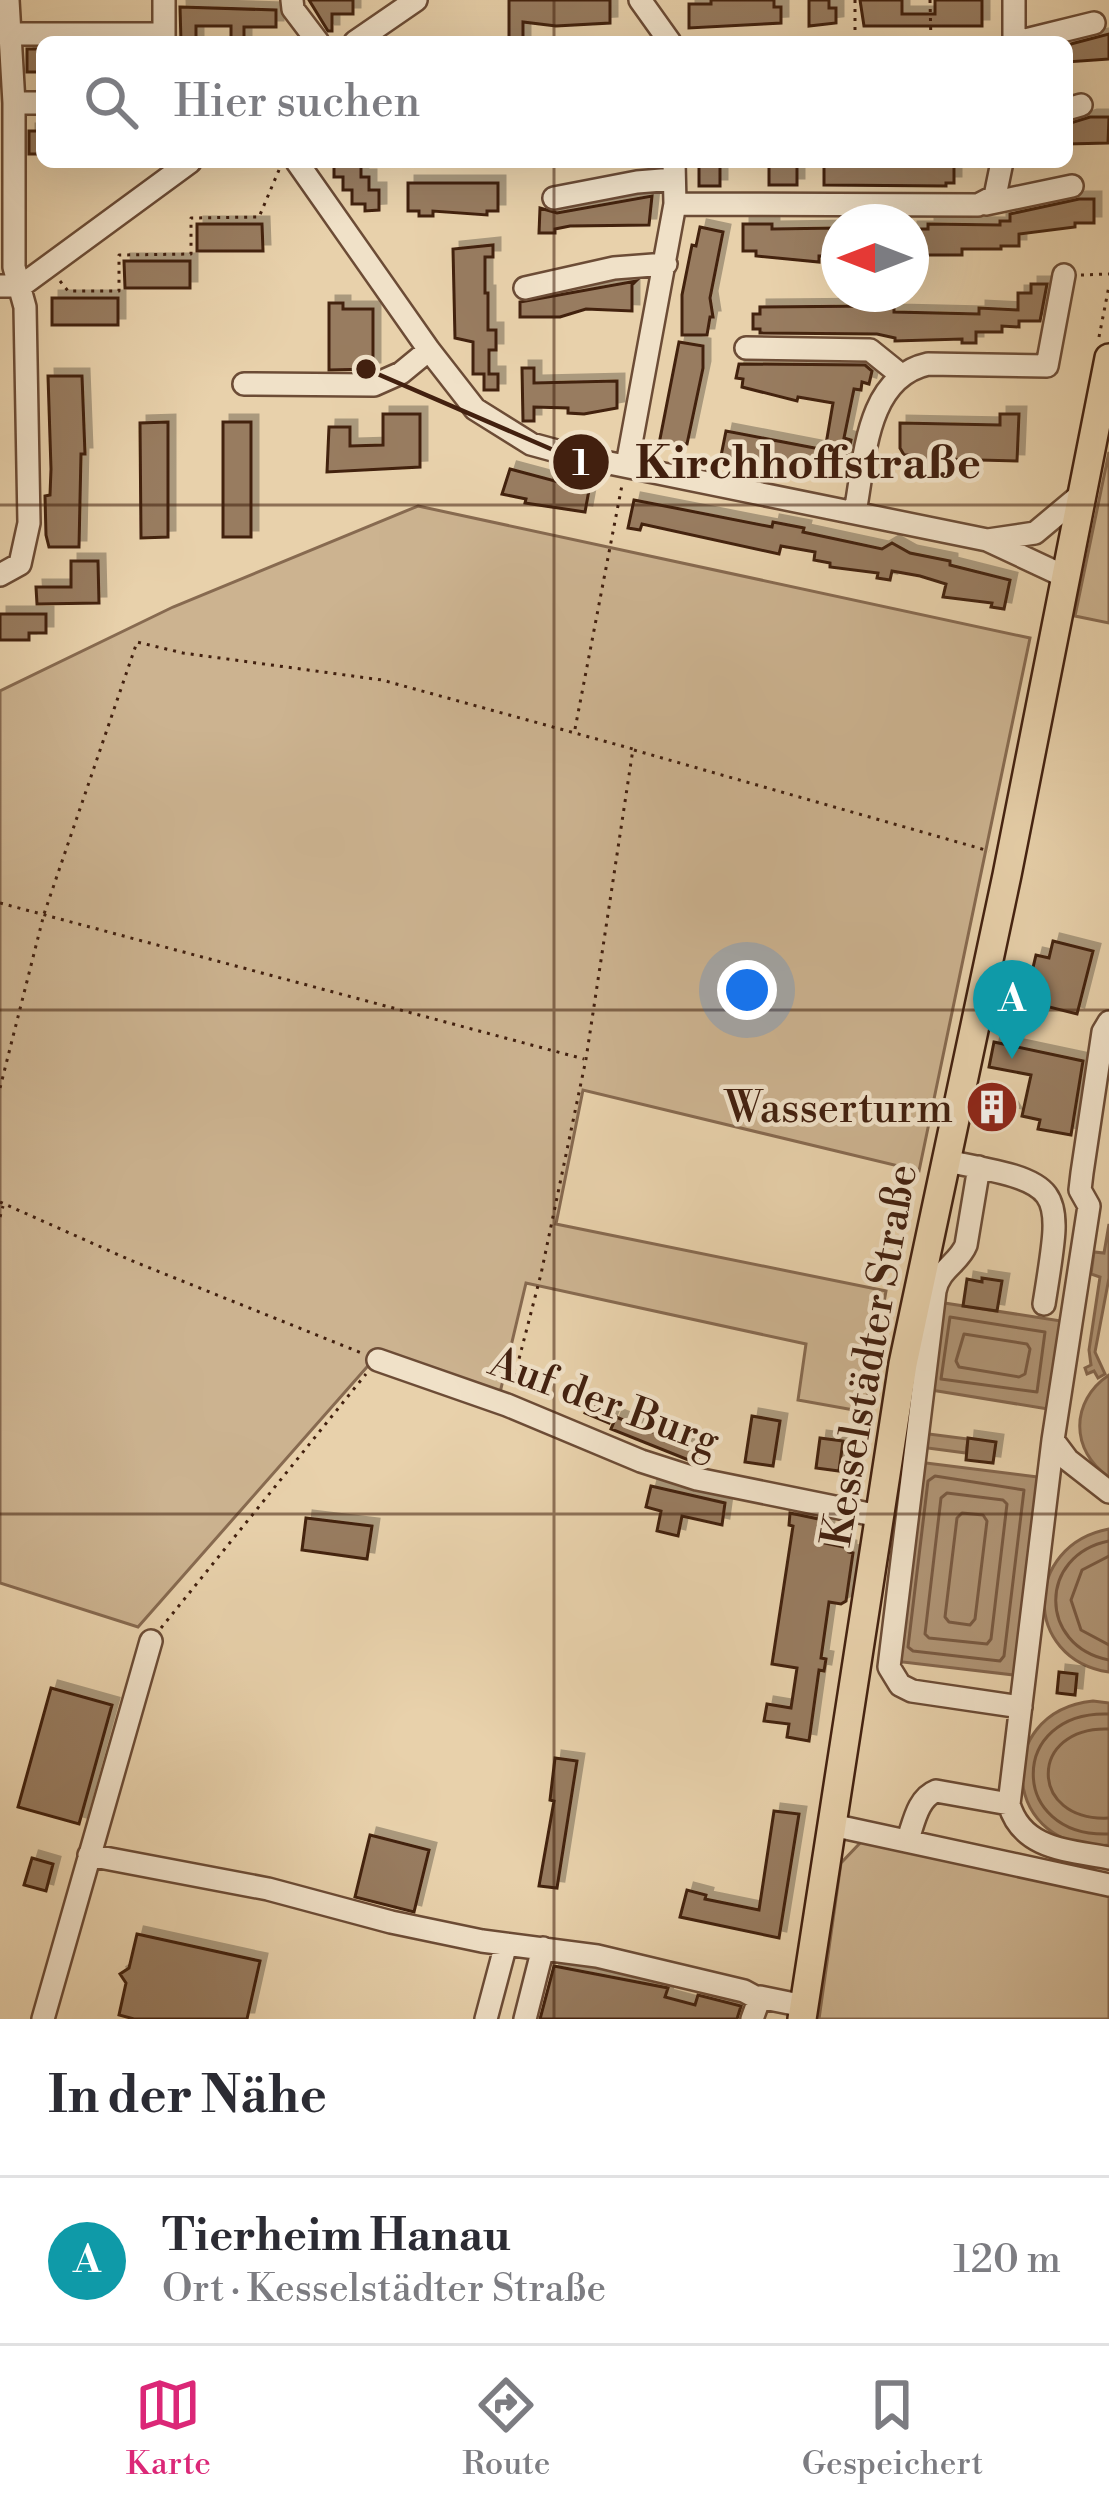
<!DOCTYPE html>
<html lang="de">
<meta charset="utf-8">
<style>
body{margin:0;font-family:"Libre Bodoni",serif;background:#f2f2f3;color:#2b2b33}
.compass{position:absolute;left:821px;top:204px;width:108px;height:108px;border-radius:50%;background:#fff;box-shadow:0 12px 48px #0002;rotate:270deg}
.you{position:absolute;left:747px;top:990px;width:42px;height:42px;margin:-30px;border:9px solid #fff;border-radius:50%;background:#1a73e8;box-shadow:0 0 0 18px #1a73e833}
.badge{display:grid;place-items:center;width:78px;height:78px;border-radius:50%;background:#db2777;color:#fff;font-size:39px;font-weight:700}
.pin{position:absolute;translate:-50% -99px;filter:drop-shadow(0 3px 6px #0008)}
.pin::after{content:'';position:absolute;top:63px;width:42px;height:36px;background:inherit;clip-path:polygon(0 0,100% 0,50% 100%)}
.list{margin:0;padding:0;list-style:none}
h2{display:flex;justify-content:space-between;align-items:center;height:156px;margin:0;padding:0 48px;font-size:51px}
h2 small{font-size:39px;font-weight:400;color:#7c7c81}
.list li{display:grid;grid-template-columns:78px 1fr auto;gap:36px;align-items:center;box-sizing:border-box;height:168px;padding:0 48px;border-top:3px solid #e1e1e2}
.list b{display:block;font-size:45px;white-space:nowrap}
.list p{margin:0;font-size:39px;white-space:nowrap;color:#7c7c81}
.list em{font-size:39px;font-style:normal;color:#7c7c81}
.icon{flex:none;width:66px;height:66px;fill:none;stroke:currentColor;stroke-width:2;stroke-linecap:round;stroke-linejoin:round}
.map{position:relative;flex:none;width:1109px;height:2019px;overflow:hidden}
.search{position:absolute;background:#fff;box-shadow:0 12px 48px #0002;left:36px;right:36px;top:36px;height:132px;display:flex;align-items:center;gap:30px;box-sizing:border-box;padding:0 42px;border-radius:18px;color:#7c7c81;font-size:45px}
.sheet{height:324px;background:#fff}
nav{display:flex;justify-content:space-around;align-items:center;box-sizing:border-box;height:168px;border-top:3px solid #e1e1e2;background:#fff;font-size:33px;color:#7c7c81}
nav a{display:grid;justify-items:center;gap:6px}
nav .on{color:#db2777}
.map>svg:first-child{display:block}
.green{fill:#ccb390;stroke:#876a50;stroke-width:3}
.water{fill:#b09576;stroke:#84664d;stroke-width:3}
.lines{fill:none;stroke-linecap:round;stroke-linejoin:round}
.shore{stroke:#795a42;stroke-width:3}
.building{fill:#987c60;stroke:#42200f;stroke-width:3;filter:url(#shadow)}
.minor-casing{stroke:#6c4c36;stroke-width:26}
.major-casing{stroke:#42200f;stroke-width:32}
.path{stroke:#42200f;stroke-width:3;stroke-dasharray:3 6;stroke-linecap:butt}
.minor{stroke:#f0e1c8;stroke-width:21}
.major{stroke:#e8d1ab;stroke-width:27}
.grid{fill:none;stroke:#42200f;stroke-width:3;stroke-opacity:0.55}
.labels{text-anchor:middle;stroke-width:9;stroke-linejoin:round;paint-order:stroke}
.poi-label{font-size:42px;fill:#42200f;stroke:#f0e1c8;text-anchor:end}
.street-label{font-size:42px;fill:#42200f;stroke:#f0e1c8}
.leader{fill:none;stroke:#42200f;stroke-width:4.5}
.callout-dot{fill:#42200f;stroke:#f0e1c8;stroke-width:4.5}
.mark-label{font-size:36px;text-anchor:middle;font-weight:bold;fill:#fff}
.callout-label{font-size:45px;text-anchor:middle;font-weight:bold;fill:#42200f;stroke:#f0e1c8;stroke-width:9;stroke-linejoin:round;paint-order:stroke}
</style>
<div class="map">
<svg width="1109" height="2019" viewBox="0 0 1109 2019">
<defs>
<filter id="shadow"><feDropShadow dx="7" dy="-7" stdDeviation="0" flood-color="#0004"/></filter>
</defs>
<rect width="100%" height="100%" fill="#e8d1ab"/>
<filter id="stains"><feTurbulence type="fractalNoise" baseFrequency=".00167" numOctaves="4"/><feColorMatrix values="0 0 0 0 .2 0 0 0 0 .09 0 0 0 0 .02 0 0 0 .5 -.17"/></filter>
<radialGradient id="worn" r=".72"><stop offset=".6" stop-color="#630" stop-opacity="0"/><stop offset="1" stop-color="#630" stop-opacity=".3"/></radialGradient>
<path class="green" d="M1109,452V623L1075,616Z
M418,506L1030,638L919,1171L583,1090L556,1224L886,1291L865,1412L798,1400L806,1344L526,1283L498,1401L374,1359L138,1627L0,1583V691L173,607Z
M863,1840L1109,1891V2019H819L841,1863Z"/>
<path class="water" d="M1109,1224V1278L1095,1352L1105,1374L1098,1378L1094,1371L1087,1374L1085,1368L1091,1365L1089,1350L1100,1277L1091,1274L1094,1252L1104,1253Z
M938,1302L1061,1321L1048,1409L925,1389Z
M1109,1375V1477C1070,1451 1070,1401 1109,1375Z
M921,1433L968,1439L966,1453L920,1447Z
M918,1462L1038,1477L1014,1675L894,1661Z
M1109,1529V1672C1022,1659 1023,1545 1109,1529Z
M1093,1701L1109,1703V1845C1003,1855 989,1712 1093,1701Z"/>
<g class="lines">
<path class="shore" d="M950,1317L1045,1332L1037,1392L941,1379Z
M964,1334L1027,1344L1030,1349L1025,1374L1019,1377L959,1367L956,1361Z
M935,1476L1024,1490L1004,1656L1000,1661L913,1651L908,1647L928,1481Z
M947,1493L1003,1500L1007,1504L991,1639L987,1644L929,1638L925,1634L941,1498Z
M962,1513L983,1515L987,1521L975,1619L970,1625L949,1622L945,1617L957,1518Z
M1109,1541C1038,1555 1038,1646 1109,1660
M1109,1556L1082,1570L1071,1600L1081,1630L1109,1645
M1109,1714C1008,1710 1008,1838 1109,1834
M1109,1729C1028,1726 1028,1822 1109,1818"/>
</g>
<path class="building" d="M309,0H353V14H332V31H328Z
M509,0H610V23L556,26L523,22V42H509Z
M711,0H774V7H781V23L689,28V4H711Z
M809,0H829V8H836V23L809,26Z
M860,0H902V14H935V0H982V26H864Z
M180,7L276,10V27H244V42H231V26H196V42H181Z
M1109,34V59L1067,62V45Z
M27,49H42V72H27Z
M1090,117H1109L1108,143L1067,144V124Z
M29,131H42V154H29Z
M334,162L361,164V177H369V190H379V210L365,211V204H352V190H343V177H334Z
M699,162H720V186H699Z
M769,162H797V185H769Z
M824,162H954V183H946V186L824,185Z
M408,183H498V211H487V215L433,211V216H419V211H408Z
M652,196L649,225L570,226L555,229V233H539L540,208L557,213Z
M1079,199H1094V223H1075V227L1019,234V246H1001V249H962V255H911V229H928V224L1000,225V221H1010V214Z
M197,224H262L263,251H197Z
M743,224H772V229L839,228V256H819V262L756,256V251H743Z
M700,227L723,232L710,298L713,317H710L707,335H682V295L692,245L696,246Z
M493,245V257H485V293H488V330H496V350H489V374H498V390H484V374H473V342L455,338L453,249Z
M124,261H190V288H125Z
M636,281L632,285V311L586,309L560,317H520V302Z
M1031,284H1047L1040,321H1019V327L1002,326V332H976V343H962V339L895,341V338L877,334L760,333V329H753V314H760V307L877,306V300H894V312L979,314V308L1018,310V293H1031Z
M52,298H118V325H52Z
M329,303H343V309H373V369L329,370Z
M679,342L703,346V368L687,444H659Z
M739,364L865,365L872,371L869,384L862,382L861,390L854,389L844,438L851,440L843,477L823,473L822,478L721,456L726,431L825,450L833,403L798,397L797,401L742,387L743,379L736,378Z
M522,368H534V383L617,381V408L584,414L568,413V408L534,407V421H523Z
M48,376H82L85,454H81L79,547H49L46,535L45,496L50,495L51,469Z
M383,414H420V467L327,472L329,427H350V446L383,445Z
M1000,414H1019L1017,461L942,459V471L913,473V455H904L900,448V423L1000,425Z
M168,422V537L141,538L140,423Z
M223,422H251V537H223Z
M510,469L589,490L585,512L525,503L526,499L502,494Z
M634,500L772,527L773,522L804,528L803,532L882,549L892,543L910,553L950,561V565L1010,580L1004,609L991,607L992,603L943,597L946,584L920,576L892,571L890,580L877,578L878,573L830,567V563L814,560L815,552L781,546L779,554L642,524L640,530L628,528Z
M71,561H98L99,603L37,604L36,587H71Z
M0,614H46V633H29V640H0Z
M1053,941L1093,951L1077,1014L1025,1001L1036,955L1049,958Z
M994,1042L1083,1061L1071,1135L1038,1129L1040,1120L1022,1116L1031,1075L989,1067Z
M989,1090L1003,1097L1014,1115L1006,1113L993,1123L982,1119L977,1104Z
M982,1278L1002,1281L997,1311L963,1306L967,1279L982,1282Z
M590,1401L614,1411L609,1423L585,1413Z
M752,1416L780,1421L773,1466L745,1462Z
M616,1417L701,1451L696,1463L611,1429Z
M820,1438L843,1441L839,1471L816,1468Z
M968,1438L996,1442L993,1463L966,1460Z
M651,1486L725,1503L722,1525L682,1516L678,1536L657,1531L661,1511L646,1507Z
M790,1513L828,1521L825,1543L849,1548V1552L853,1553L846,1601L841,1604L829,1602L821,1658L826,1659L824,1671L819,1670L809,1741L787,1737L789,1724L764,1721L767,1704L791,1708L797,1668L772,1664L793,1526L789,1525Z
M306,1518L372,1526L367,1559L302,1550Z
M1059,1672L1077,1674L1075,1695L1057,1693Z
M51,1688L112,1705L79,1824L18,1807Z
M555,1758L577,1761L557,1888L539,1886L554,1801L550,1800Z
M774,1811L799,1814L779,1938L680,1917L687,1890L706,1895L705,1899L759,1910Z
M370,1835L429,1850L414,1912L355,1897Z
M32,1858L53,1864L46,1891L24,1885Z
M137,1934L260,1961L247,2019H134L119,2015L126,1983L120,1974L129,1968Z
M554,1966L668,1988L665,1997L695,2005L698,1995L741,2006L737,2019H540Z"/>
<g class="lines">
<g class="minor-casing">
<path id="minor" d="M164,0V42
M292,0L293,9L318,42
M640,0L670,42
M1014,0V42
M12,34H164
M355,42L416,0
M1017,42L1094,23
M14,103H42
M1067,109L1081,105
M297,162L429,350L475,409L531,444L575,456L987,540L1066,577
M554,198L637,182L674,179
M675,204L978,205L995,196L1002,162
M986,204L1072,186
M0,286H21L190,162
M525,288L614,268L666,264
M746,348L870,350L901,375
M244,384L374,385L401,373L429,350
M627,465L675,204L674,162
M855,512C865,461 865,378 928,364L1047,366L1064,275
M988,540L1035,533L1084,492
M0,575L20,564L29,523L25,307L14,267V103L8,0
M946,1161C1067,1184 1063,1185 1044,1304
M979,1167L966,1245C959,1263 939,1269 935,1291L889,1667L900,1685L912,1691L1021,1707
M378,1360L507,1405L641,1461L697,1479L879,1516
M1053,1440L1068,1460L1109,1492
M1009,1804C1022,1850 1069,1850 1109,1858
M832,1825L1109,1885
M908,1839C914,1822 918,1798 936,1791L1009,1804L1053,1440L1089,1206L1080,1190L1082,1173L1103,1032L1109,1022
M89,1855L268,1889L391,1922L482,1941L597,1956L744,1991L757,1998
M43,2019L151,1641
M486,2019L506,1944
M525,2019L543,1948
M752,2019L760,1997L804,2006"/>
</g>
<g class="major-casing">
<path id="major" d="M802,2019L903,1364L1007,875L1109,358"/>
</g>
<path class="path" d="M855,0V42
M930,0L931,42
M1081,275L1109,274
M60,281L68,291H119V255L191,254V218L259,217L279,170
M1099,337L1109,286
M575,729L622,485
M634,750L989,851
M0,903L584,1059
M0,1088L44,914L137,642L183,653L382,680L633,749L586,1059L541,1274L512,1386
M0,1202L130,1260L364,1354
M0,1217L3,1206
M161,1628L366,1374"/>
<use href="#minor" class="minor"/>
<use href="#major" class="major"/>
</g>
<path class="grid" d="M554,0V42M554,162V2019M0,505H1109M0,1010H1109M0,1514H1109"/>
<defs>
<g id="building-disc" transform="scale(2.7)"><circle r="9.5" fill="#8f2418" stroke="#f0e1c8"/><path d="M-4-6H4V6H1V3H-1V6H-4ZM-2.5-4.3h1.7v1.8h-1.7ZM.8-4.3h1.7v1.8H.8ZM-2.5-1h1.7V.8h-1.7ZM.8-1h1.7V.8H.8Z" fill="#fff"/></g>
</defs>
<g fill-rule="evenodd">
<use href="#building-disc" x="992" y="1107"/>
</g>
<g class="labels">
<g class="poi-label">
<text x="953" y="1122">Wasserturm</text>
</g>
<g class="street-label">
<text transform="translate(868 1355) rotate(-80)" y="15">Kesselstädter Straße</text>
<text transform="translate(605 1400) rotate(20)" y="15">Auf der Burg</text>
</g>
</g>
<path class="leader" d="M366 369L581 462"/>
<g class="callout-dot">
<circle cx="366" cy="369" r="12"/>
<circle cx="581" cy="462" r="30"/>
</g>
<g class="mark-label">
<text x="581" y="475">1</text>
</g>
<g class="callout-label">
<text x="808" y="478">Kirchhoffstraße</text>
</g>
<rect width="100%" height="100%" filter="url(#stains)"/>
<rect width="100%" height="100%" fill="url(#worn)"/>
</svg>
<svg class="compass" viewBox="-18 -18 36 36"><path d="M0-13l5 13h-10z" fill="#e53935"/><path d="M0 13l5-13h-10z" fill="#7c7c81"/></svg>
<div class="you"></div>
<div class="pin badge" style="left:1012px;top:1059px;background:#0f9aa8">A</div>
<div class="search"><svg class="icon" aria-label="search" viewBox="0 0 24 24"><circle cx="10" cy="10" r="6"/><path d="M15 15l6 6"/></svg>Hier suchen</div>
</div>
<section class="sheet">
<h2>In der Nähe<small></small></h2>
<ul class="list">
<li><span class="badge" style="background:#0f9aa8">A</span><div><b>Tierheim Hanau</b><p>Ort · Kesselstädter Straße</p></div><em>120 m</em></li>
</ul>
</section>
<nav>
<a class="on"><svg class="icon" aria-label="map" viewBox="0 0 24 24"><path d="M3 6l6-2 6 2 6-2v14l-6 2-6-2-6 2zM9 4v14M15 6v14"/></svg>Karte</a>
<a><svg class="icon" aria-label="directions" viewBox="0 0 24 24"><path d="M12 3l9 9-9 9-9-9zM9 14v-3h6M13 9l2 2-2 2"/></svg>Route</a>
<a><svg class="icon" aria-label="saved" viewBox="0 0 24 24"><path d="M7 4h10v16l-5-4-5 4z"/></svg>Gespeichert</a>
</nav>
